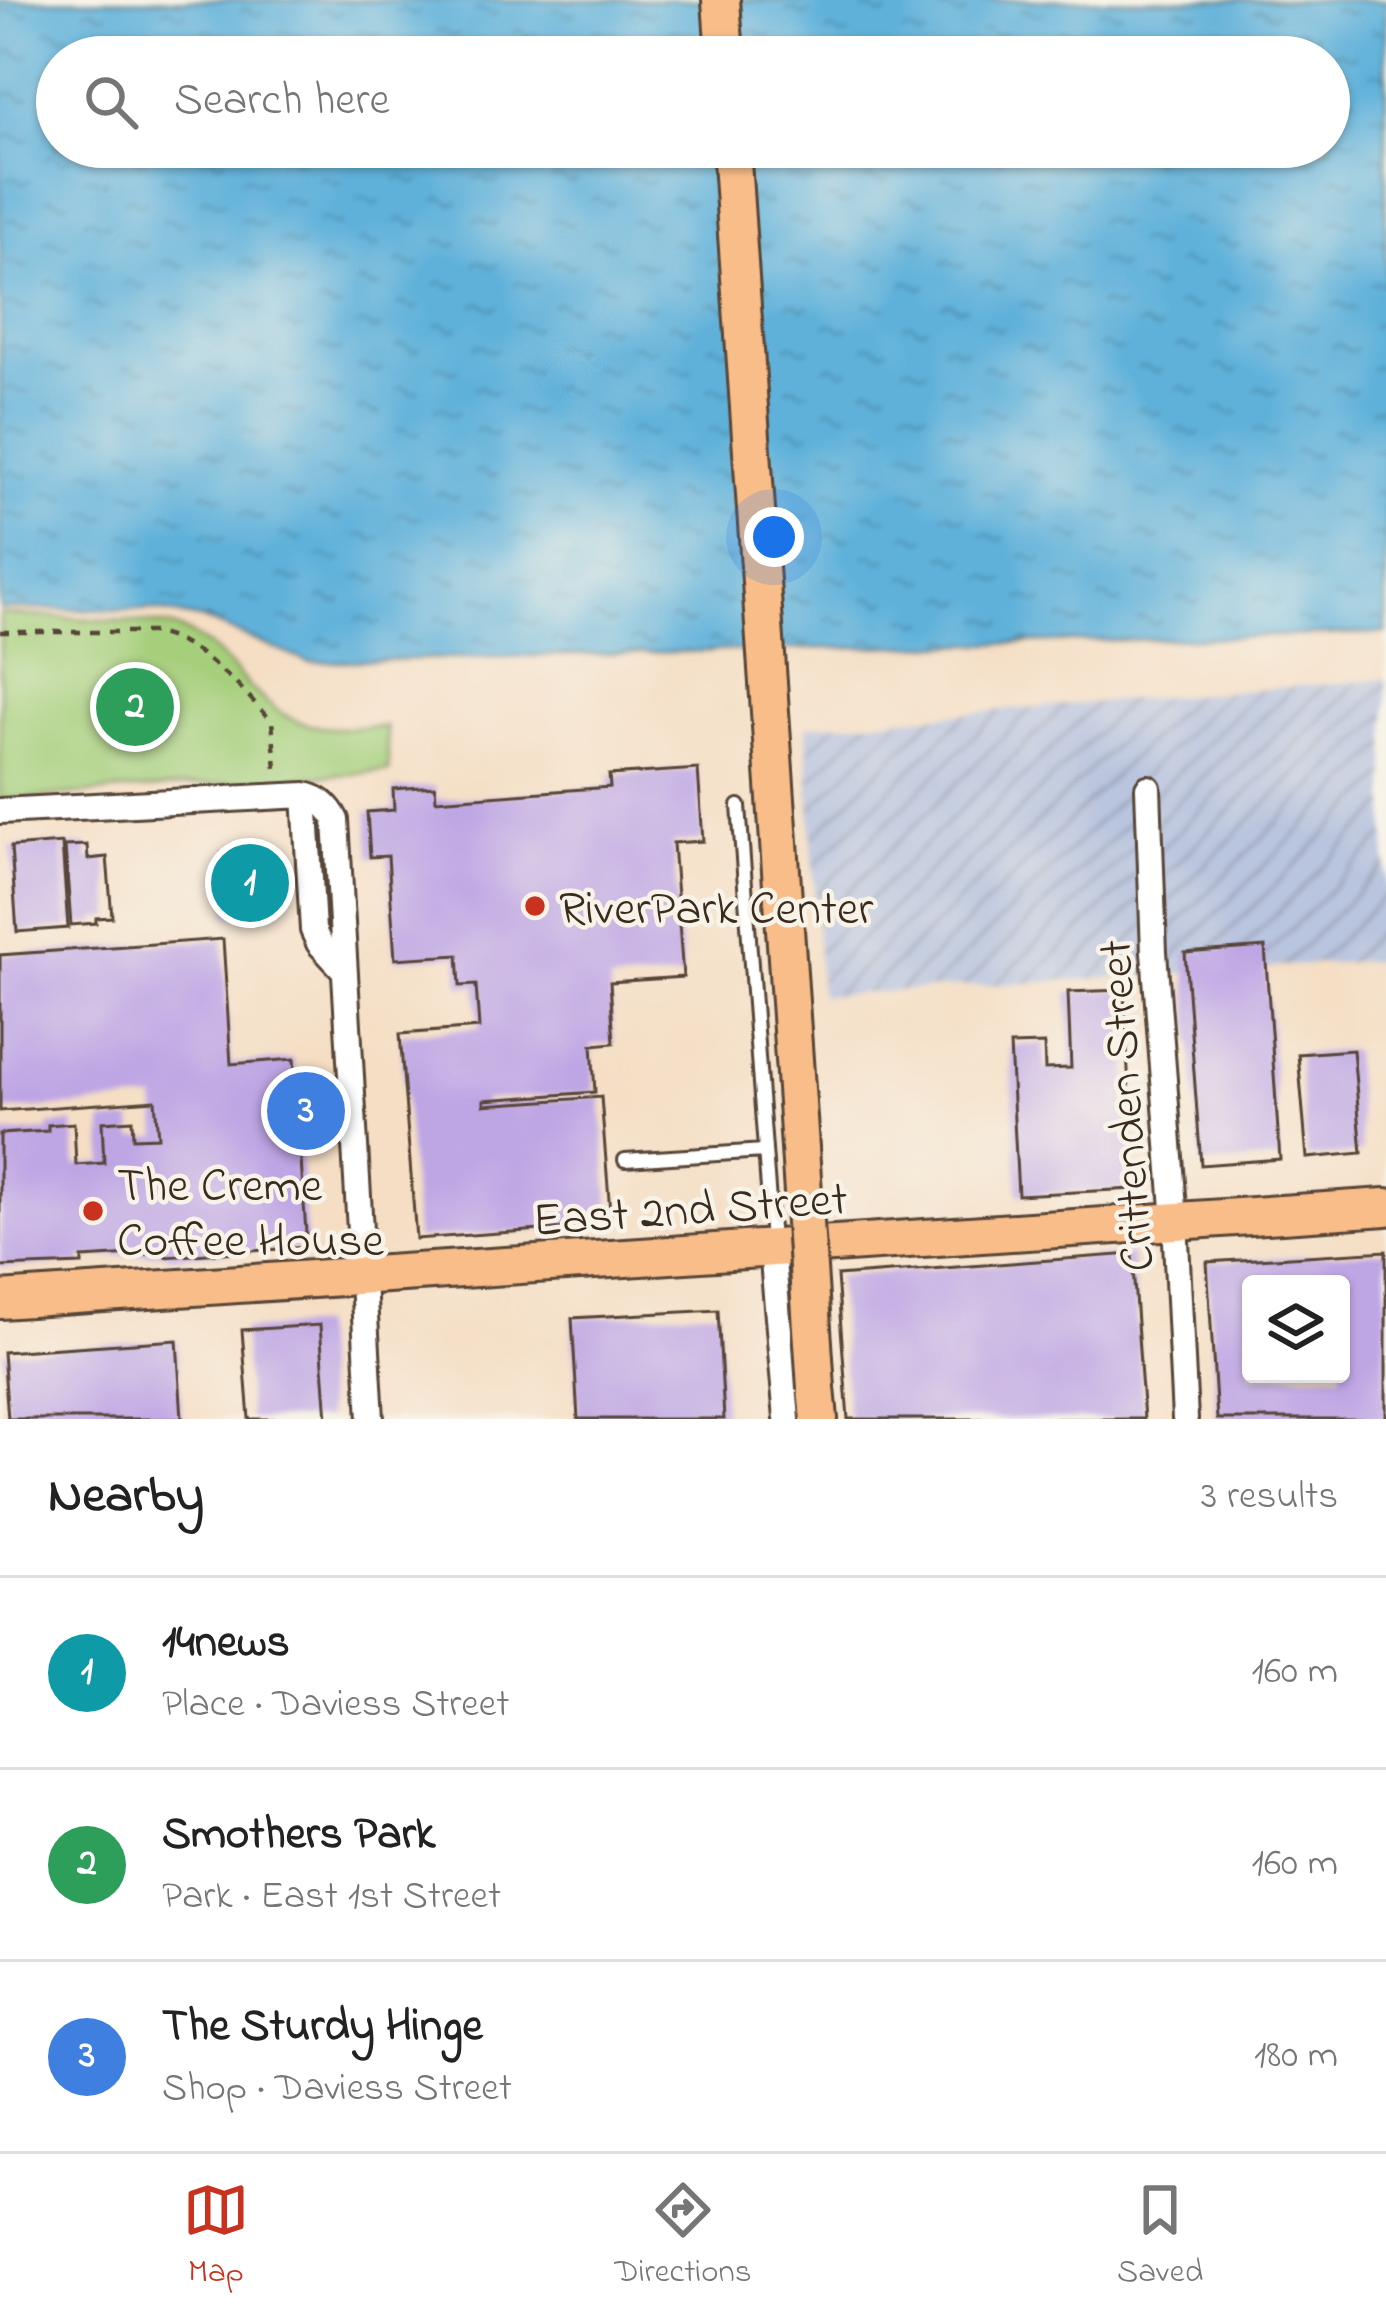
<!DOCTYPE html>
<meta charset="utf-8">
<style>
body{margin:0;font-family:"Indie Flower",sans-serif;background:#f6f6f6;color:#222}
.controls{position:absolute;right:36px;bottom:36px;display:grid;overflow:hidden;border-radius:12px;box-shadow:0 3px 9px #0004}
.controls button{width:108px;height:108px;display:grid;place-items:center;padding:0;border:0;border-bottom:3px solid #e0e0e0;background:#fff;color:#222;font:60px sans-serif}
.you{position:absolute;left:774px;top:537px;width:42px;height:42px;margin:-30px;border:9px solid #fff;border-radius:50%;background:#1a73e8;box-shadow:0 0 0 18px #1a73e833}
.badge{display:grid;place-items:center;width:78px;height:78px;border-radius:50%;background:#c8321e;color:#fff;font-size:39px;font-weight:700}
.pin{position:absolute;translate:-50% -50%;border:6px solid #fff;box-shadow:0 3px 12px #0006}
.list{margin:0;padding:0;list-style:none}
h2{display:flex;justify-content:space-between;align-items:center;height:156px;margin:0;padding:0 48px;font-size:51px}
h2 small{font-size:39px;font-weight:400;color:#767676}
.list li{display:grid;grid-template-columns:78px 1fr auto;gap:36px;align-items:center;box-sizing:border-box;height:192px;padding:0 48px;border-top:3px solid #e0e0e0}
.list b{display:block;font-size:45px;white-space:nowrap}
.list p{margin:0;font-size:39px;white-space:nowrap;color:#767676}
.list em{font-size:39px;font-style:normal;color:#767676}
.icon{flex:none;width:66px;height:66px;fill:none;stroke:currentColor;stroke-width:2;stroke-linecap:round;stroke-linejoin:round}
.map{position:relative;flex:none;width:1386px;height:1419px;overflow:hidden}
.search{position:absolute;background:#fff;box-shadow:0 3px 9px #0004;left:36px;right:36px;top:36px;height:132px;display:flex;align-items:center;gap:30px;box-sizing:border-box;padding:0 42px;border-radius:66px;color:#767676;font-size:45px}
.sheet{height:732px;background:#fff}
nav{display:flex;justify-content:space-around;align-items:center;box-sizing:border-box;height:168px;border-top:3px solid #e0e0e0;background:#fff;font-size:33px;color:#767676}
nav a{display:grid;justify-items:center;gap:6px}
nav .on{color:#c8321e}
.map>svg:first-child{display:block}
.industrial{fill:url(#industrial-furrows)}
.park{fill:#a6cf7b;stroke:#707c4c;stroke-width:3}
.water{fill:url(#water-ripples);stroke:#4c6e7c;stroke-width:3;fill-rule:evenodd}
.building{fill:#bea5e4;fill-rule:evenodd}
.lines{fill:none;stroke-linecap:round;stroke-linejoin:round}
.service-casing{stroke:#574537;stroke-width:18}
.minor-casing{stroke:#574537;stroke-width:30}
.primary-casing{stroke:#574537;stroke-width:42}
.path{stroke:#574537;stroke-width:4.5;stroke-dasharray:9 9;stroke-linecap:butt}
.service{stroke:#fff;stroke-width:12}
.minor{stroke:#fff;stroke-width:24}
.primary{stroke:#f8bd89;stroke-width:36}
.primary-bridge-casing{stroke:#574537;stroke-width:42;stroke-linecap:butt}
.primary-bridge{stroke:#f8bd89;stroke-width:36}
.poi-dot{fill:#c8321e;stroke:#f7f3e8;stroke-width:4.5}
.labels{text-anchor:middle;stroke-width:9;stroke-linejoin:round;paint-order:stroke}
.poi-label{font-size:48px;fill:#3b2a1e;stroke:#f7f3e8;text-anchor:start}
.street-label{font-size:48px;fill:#3b2a1e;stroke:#f7f3e8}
</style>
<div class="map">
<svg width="1386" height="1419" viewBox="0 0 1386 1419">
<defs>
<pattern id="industrial-furrows" width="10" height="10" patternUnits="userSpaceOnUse" patternTransform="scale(3)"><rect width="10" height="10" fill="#b9c4de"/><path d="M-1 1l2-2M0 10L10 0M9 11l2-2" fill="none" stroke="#989fb3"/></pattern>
<pattern id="water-ripples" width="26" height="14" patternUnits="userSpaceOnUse" patternTransform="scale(3)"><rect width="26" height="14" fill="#5eb1da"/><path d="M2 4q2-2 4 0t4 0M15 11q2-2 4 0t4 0" fill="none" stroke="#4f90b0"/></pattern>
</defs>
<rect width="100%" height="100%" fill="#f7f3e8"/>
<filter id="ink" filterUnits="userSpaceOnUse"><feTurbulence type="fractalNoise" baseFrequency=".00833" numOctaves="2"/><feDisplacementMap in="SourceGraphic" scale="24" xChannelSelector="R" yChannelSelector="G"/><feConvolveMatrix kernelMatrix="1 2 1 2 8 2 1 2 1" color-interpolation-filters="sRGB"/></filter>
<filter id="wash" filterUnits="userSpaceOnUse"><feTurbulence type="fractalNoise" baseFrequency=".004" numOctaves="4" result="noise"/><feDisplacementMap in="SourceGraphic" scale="48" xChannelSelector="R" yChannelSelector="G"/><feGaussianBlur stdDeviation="2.7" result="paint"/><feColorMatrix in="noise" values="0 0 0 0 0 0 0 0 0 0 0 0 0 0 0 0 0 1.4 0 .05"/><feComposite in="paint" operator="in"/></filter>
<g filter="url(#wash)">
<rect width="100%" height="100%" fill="#f5dec4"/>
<path class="industrial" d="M1386,679V960L820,996L806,726Z"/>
<path class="park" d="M0,614C34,616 69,618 103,620C131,622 160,621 186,632C209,643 226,661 243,680C293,733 317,730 386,727L389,771L0,800Z"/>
<path class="water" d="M0,0H1386V633L308,662L205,620L154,610L0,609ZM57,57H1329V147H57Z"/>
<g id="blocks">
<path class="building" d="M698,769L703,841L673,843L683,977L610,982L614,1043L592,1045L595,1092L484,1100V1105L601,1097L611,1225L416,1239L400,1034L479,1028L476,985L460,986L458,955L395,959L388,856L370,857L367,812L394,810L393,789L435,786L436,800L610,787L609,775Z
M62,843L68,928L17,932L11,847Z
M87,845L88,859L107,857L112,917L96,918V923L71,925L65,846Z
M272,849L277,913L227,917L222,853Z
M223,939L231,1064L294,1059L307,1247L166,1257V1253L82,1258V1264L0,1267V1134L48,1131V1125L74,1123L76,1165L104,1163L102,1122L132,1120L133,1138L158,1137L155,1100L0,1111V955Z
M1265,947L1280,1159L1201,1165L1185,953Z
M1124,990L1134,1189L1018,1195L1010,1045L1044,1044L1045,1069L1071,1068L1068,992Z
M1353,1050L1362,1153L1307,1158L1298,1054Z
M1386,1251V1419H1217L1207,1262ZM1251,1284H1341V1374H1251Z
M1132,1254L1144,1419H848L837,1276Z
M718,1310L724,1419H578L572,1318Z
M320,1325L327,1419H249L242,1330Z
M177,1340L182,1419H8L3,1352Z"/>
</g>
</g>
<g filter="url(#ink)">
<use href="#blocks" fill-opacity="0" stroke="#574537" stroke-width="3"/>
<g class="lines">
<g class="service-casing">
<path id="service" d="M739,806L772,1242
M625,1160L764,1151"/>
</g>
<g class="minor-casing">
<path id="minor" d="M1148,788L1154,952L1175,1221L1185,1419
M305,795L313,930L319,943L344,970
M0,811L305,795C321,799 329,806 336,820L371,1419
M772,1250L787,1419"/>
</g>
<g class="primary-casing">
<path id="primary" d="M721,0L725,57
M731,147L797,1103
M0,1300L1386,1207
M816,1388L819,1419"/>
</g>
<path class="path" d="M0,632H153L175,639L201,654L236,683L272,721L276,769H274"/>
<use href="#service" class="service"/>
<use href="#minor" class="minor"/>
<use href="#primary" class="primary"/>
<g class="primary-bridge-casing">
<path id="primary-bridge" d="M797,1103L816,1388"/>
</g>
<use href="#primary-bridge" class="primary-bridge"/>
</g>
</g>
<g class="poi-dot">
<circle cx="535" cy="906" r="12"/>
<circle cx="93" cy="1211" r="12"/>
</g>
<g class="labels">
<g class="poi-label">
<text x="559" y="923">RiverPark Center</text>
<text x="117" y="1200">The Creme<tspan x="117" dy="55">Coffee House</tspan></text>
</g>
<g class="street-label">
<text transform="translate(1124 1106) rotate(-94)" y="17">Crittenden Street</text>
<text transform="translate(690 1207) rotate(-4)" y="17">East 2nd Street</text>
</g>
</g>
</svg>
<div class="controls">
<button><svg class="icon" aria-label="layers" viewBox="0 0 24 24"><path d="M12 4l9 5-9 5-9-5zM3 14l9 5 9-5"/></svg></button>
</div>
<div class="you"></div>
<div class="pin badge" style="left:250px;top:883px;background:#0f9aa8">1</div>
<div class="pin badge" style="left:135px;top:707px;background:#2e9e5b">2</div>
<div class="pin badge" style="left:306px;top:1111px;background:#3f7fe0">3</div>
<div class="search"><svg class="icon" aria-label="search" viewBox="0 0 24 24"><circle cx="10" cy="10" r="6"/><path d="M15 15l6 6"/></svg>Search here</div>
</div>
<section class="sheet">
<h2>Nearby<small>3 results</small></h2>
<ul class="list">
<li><span class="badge" style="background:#0f9aa8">1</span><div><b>14news</b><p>Place · Daviess Street</p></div><em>160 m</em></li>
<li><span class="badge" style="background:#2e9e5b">2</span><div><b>Smothers Park</b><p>Park · East 1st Street</p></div><em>160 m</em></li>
<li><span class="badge" style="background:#3f7fe0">3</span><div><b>The Sturdy Hinge</b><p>Shop · Daviess Street</p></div><em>180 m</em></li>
</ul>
</section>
<nav>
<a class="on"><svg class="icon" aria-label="map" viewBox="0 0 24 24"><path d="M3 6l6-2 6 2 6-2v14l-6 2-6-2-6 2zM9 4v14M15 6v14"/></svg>Map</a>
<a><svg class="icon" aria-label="directions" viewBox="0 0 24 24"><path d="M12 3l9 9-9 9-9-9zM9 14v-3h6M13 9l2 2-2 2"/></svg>Directions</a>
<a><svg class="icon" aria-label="saved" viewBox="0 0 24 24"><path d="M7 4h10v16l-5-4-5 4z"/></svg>Saved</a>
</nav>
